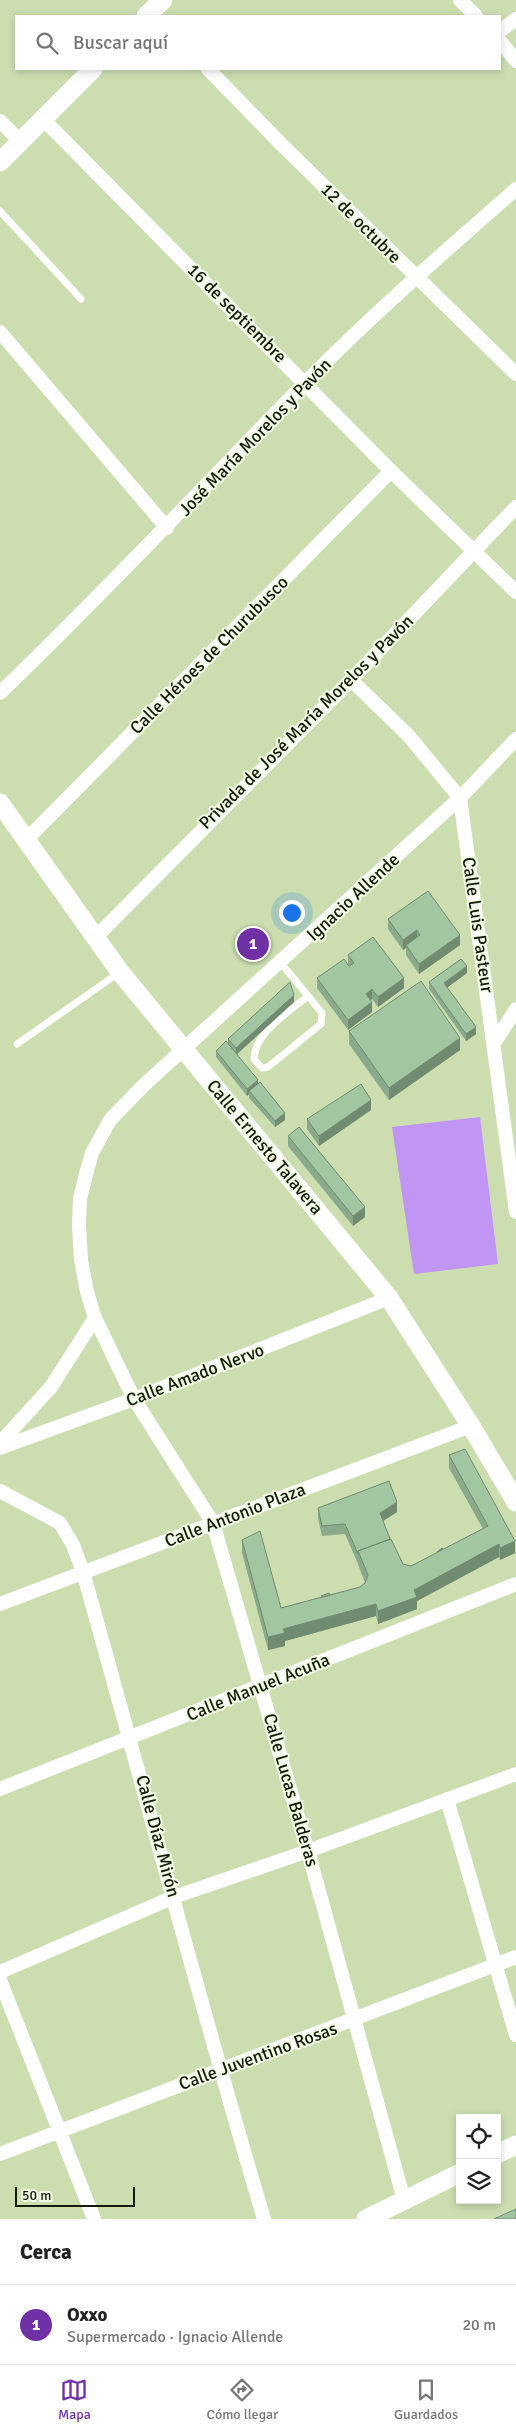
<!DOCTYPE html>
<html lang="es">
<meta charset="utf-8">
<style>
body{margin:0;font-family:Signika,sans-serif;background:#f2f2f2;color:#222}
.controls{position:absolute;right:15px;bottom:15px;display:grid;overflow:hidden;border-radius:0px;box-shadow:0 2px 8px #0003}
.controls button{width:45px;height:45px;display:grid;place-items:center;padding:0;border:0;border-bottom:1px solid #e0e0e0;background:#fff;color:#222;font:25px sans-serif}
.scale{position:absolute;left:15px;bottom:12px;width:120px;box-sizing:border-box;padding-left:5px;border:2px solid #141a09;border-top:0;font-size:14px;line-height:18px;white-space:nowrap;color:#141a09;-webkit-text-stroke:4px #f2fbe4;paint-order:stroke}
.you{position:absolute;left:291px;top:912px;width:18px;height:18px;margin:-12px;border:4px solid #fff;border-radius:50%;background:#1a73e8;box-shadow:0 0 0 8px #1a73e833}
.badge{display:grid;place-items:center;width:32px;height:32px;border-radius:50%;background:#7031a6;color:#fff;font-size:16px;font-weight:700}
.pin{position:absolute;translate:-50% -50%;border:2px solid #fff;box-shadow:0 1px 5px #0006}
.list{margin:0;padding:0;list-style:none}
h2{display:flex;justify-content:space-between;align-items:center;height:65px;margin:0;padding:0 20px;font-size:21px}
h2 small{font-size:16px;font-weight:400;color:#767676}
.list li{display:grid;grid-template-columns:32px 1fr auto;gap:15px;align-items:center;box-sizing:border-box;height:80px;padding:0 20px;border-top:1px solid #e0e0e0}
.list b{display:block;font-size:19px;white-space:nowrap}
.list p{margin:0;font-size:16px;white-space:nowrap;color:#767676}
.list em{font-size:16px;font-style:normal;color:#767676}
.icon{flex:none;width:28px;height:28px;fill:none;stroke:currentColor;stroke-width:2;stroke-linecap:round;stroke-linejoin:round}
.map{position:relative;flex:none;width:516px;height:2219px;overflow:hidden}
.search{position:absolute;background:#fff;box-shadow:0 2px 8px #0003;left:15px;right:15px;top:15px;height:55px;display:flex;align-items:center;gap:12px;box-sizing:border-box;padding:0 18px;border-radius:0px;color:#767676;font-size:19px}
.sheet{height:145px;background:#fff}
nav{display:flex;justify-content:space-around;align-items:center;box-sizing:border-box;height:70px;border-top:1px solid #e0e0e0;background:#fff;font-size:14px;color:#767676}
nav a{display:grid;justify-items:center;gap:2px}
nav .on{color:#7031a6}
.map>svg:first-child{display:block}
.green{fill:#c195f4}
.lines{fill:none;stroke-linecap:round;stroke-linejoin:round}
.lane{stroke:#fff;stroke-width:7}
.street{stroke:#fff;stroke-width:14}
.secondary{stroke:#fff;stroke-width:19}
.wall{fill:#8baa8b}
.shaded-wall{fill:#718b71}
.building{fill:#a2c6a2;stroke:#718b71}
.labels{text-anchor:middle;stroke-width:4;stroke-linejoin:round;paint-order:stroke}
.street-label{font-size:18px;fill:#141a09;stroke:#f2fbe4}
</style>
<div class="map">
<svg width="516" height="2219" viewBox="0 0 516 2219">
<rect width="100%" height="100%" fill="#ccdeb0"/>
<path class="green" d="M480,1117L498,1264L414,1274L392,1127Z"/>
<g class="lines">
<path class="lane" d="M0,211L81,299
M281,963L322,1013L321,1024L268,1067L262,1068L254,1059C255,1032 289,1012 308,996
M17,1044L120,972"/>
<path class="street" d="M460,0L476,16
M500,31L516,19
M500,41L516,61
M208,69L281,144L516,374
M43,119L391,471L516,592
M0,121L20,141
M0,332L167,528
M351,680L408,735L460,798L516,1212
M0,693C105,592 203,487 305,383C372,315 444,252 516,189
M27,839L391,471
M96,937L351,680L516,507
M494,1043L516,1009
M0,1443L51,1387L95,1318
M0,1448L134,1399L389,1298
M0,1491L60,1523L73,1545L83,1572C144,1788 200,2005 264,2219
M0,1604L471,1426
M0,1789L516,1584
M447,1799L516,2035
M0,1972L174,1897L308,1851L516,1774
M0,1980L94,2219
M0,2154L516,1957
M404,2200L308,1851L213,1523L134,1399L95,1318L87,1292L81,1260L79,1225L80,1199L86,1174L92,1153L110,1120L144,1085L460,798L516,739"/>
<path class="secondary" d="M146,16L163,0
M0,162L93,69
M0,803L120,972L389,1298L471,1426L516,1502
M497,2154L516,2145
M366,2219L460,2173"/>
</g>
<path class="wall" d="M388,919L460,945L419,974L406,955V948L403,950L388,929Z
M348,955L404,988L378,1007L372,999L370,1000L372,1012L348,1030L317,988V978L348,965Z
M467,973L447,987L476,1034L466,1041L429,989V982Z
M294,1002L237,1054L285,1120L275,1127L249,1098V1094L247,1096L216,1057V1051L228,1044V1039Z
M349,1031L460,1050L389,1100L349,1044Z
M371,1110L319,1146L307,1129V1119Z
M288,1136L365,1217L353,1226L288,1146Z
M449,1455L515,1553L500,1560L499,1557L417,1601V1609L378,1624L376,1616L285,1641V1646L268,1650L242,1553V1540L281,1608L360,1587L365,1583L358,1564L345,1534L322,1536L318,1518V1508L397,1512L383,1521L390,1539L403,1564L411,1566L483,1529L449,1468Z"/>
<path class="shaded-wall" d="M417,930V940L406,945V948L403,950V940Z
M460,935V945L419,974V964Z
M467,966V973L444,990V983Z
M404,978V988L378,1007V997Z
M372,989V999L366,1004V994Z
M294,995V1002L236,1055V1048Z
M372,1002V1012L348,1030V1020Z
M476,1027V1034L466,1041V1034Z
M460,1038V1050L389,1100V1088Z
M258,1080V1086L249,1091V1094L247,1096V1089Z
M371,1100V1110L319,1146V1136Z
M285,1113V1120L275,1127V1121Z
M365,1207V1217L353,1226V1216Z
M397,1502V1512L380,1523V1513Z
M515,1541V1553L500,1560V1548Z
M499,1544V1557L417,1601V1609L378,1624V1611L414,1590Z
M376,1604V1616L285,1641V1646L268,1650V1637L283,1629Z"/>
<path class="building" d="M428,891L460,935L419,964L406,945L420,935L417,930L403,940L388,919Z
M373,937L404,978L378,997L372,989L366,994L372,1002L348,1020L317,978L344,959L349,966L354,963L348,955Z
M461,959L467,966L444,983L476,1027L466,1034L429,982Z
M421,981L460,1038L389,1088L349,1031Z
M290,982L294,995L236,1048L228,1039Z
M226,1041L258,1080L247,1089L216,1051Z
M260,1082L285,1113L275,1121L249,1091Z
M361,1084L371,1100L319,1136L307,1119Z
M299,1127L365,1207L353,1216L288,1136Z
M465,1449L515,1541L500,1548L499,1544L414,1590L417,1597L378,1611L376,1604L283,1629L285,1633L268,1637L242,1540L260,1531L281,1608L360,1587L365,1583L368,1575L358,1551L391,1539L403,1564L411,1566L488,1526L449,1455Z
M389,1481L397,1502L380,1513L390,1539L358,1551V1554L345,1524L322,1526L318,1508Z
M442,1548L443,1549L437,1552Z
M329,1593L330,1595L322,1597L321,1596Z
M516,2209V2219H494Z"/>
<g class="labels">
<g class="street-label">
<text transform="translate(361 223) rotate(45)" y="6">12 de octubre</text>
<text transform="translate(237 313) rotate(45)" y="6">16 de septiembre</text>
<text transform="translate(255 437) rotate(-46)" y="6">José María Morelos y Pavón</text>
<text transform="translate(209 655) rotate(-45)" y="6">Calle Héroes de Churubusco</text>
<text transform="translate(306 722) rotate(-45)" y="6">Privada de José María Morelos y Pavón</text>
<text transform="translate(353 897) rotate(-43)" y="6">Ignacio Allende</text>
<text transform="translate(478 925) rotate(82)" y="6">Calle Luis Pasteur</text>
<text transform="translate(265 1147) rotate(50)" y="6">Calle Ernesto Talavera</text>
<text transform="translate(195 1375) rotate(-21)" y="6">Calle Amado Nervo</text>
<text transform="translate(235 1515) rotate(-21)" y="6">Calle Antonio Plaza</text>
<text transform="translate(258 1687) rotate(-22)" y="6">Calle Manuel Acuña</text>
<text transform="translate(291 1790) rotate(74)" y="6">Calle Lucas Balderas</text>
<text transform="translate(158 1836) rotate(75)" y="6">Calle Díaz Mirón</text>
<text transform="translate(258 2056) rotate(-20)" y="6">Calle Juventino Rosas</text>
</g>
</g>
</svg>
<div class="controls">
<button><svg class="icon" aria-label="locate" viewBox="0 0 24 24"><circle cx="12" cy="12" r="6"/><path d="M12 2v4M12 18v4M2 12h4M18 12h4"/></svg></button>
<button><svg class="icon" aria-label="layers" viewBox="0 0 24 24"><path d="M12 4l9 5-9 5-9-5zM3 14l9 5 9-5"/></svg></button>
</div>
<div class="scale">50 m</div>
<div class="you"></div>
<div class="pin badge" style="left:253px;top:944px">1</div>
<div class="search"><svg class="icon" aria-label="search" viewBox="0 0 24 24"><circle cx="10" cy="10" r="6"/><path d="M15 15l6 6"/></svg>Buscar aquí</div>
</div>
<section class="sheet">
<h2>Cerca<small></small></h2>
<ul class="list">
<li><span class="badge">1</span><div><b>Oxxo</b><p>Supermercado · Ignacio Allende</p></div><em>20 m</em></li>
</ul>
</section>
<nav>
<a class="on"><svg class="icon" aria-label="map" viewBox="0 0 24 24"><path d="M3 6l6-2 6 2 6-2v14l-6 2-6-2-6 2zM9 4v14M15 6v14"/></svg>Mapa</a>
<a><svg class="icon" aria-label="directions" viewBox="0 0 24 24"><path d="M12 3l9 9-9 9-9-9zM9 14v-3h6M13 9l2 2-2 2"/></svg>Cómo llegar</a>
<a><svg class="icon" aria-label="saved" viewBox="0 0 24 24"><path d="M7 4h10v16l-5-4-5 4z"/></svg>Guardados</a>
</nav>
